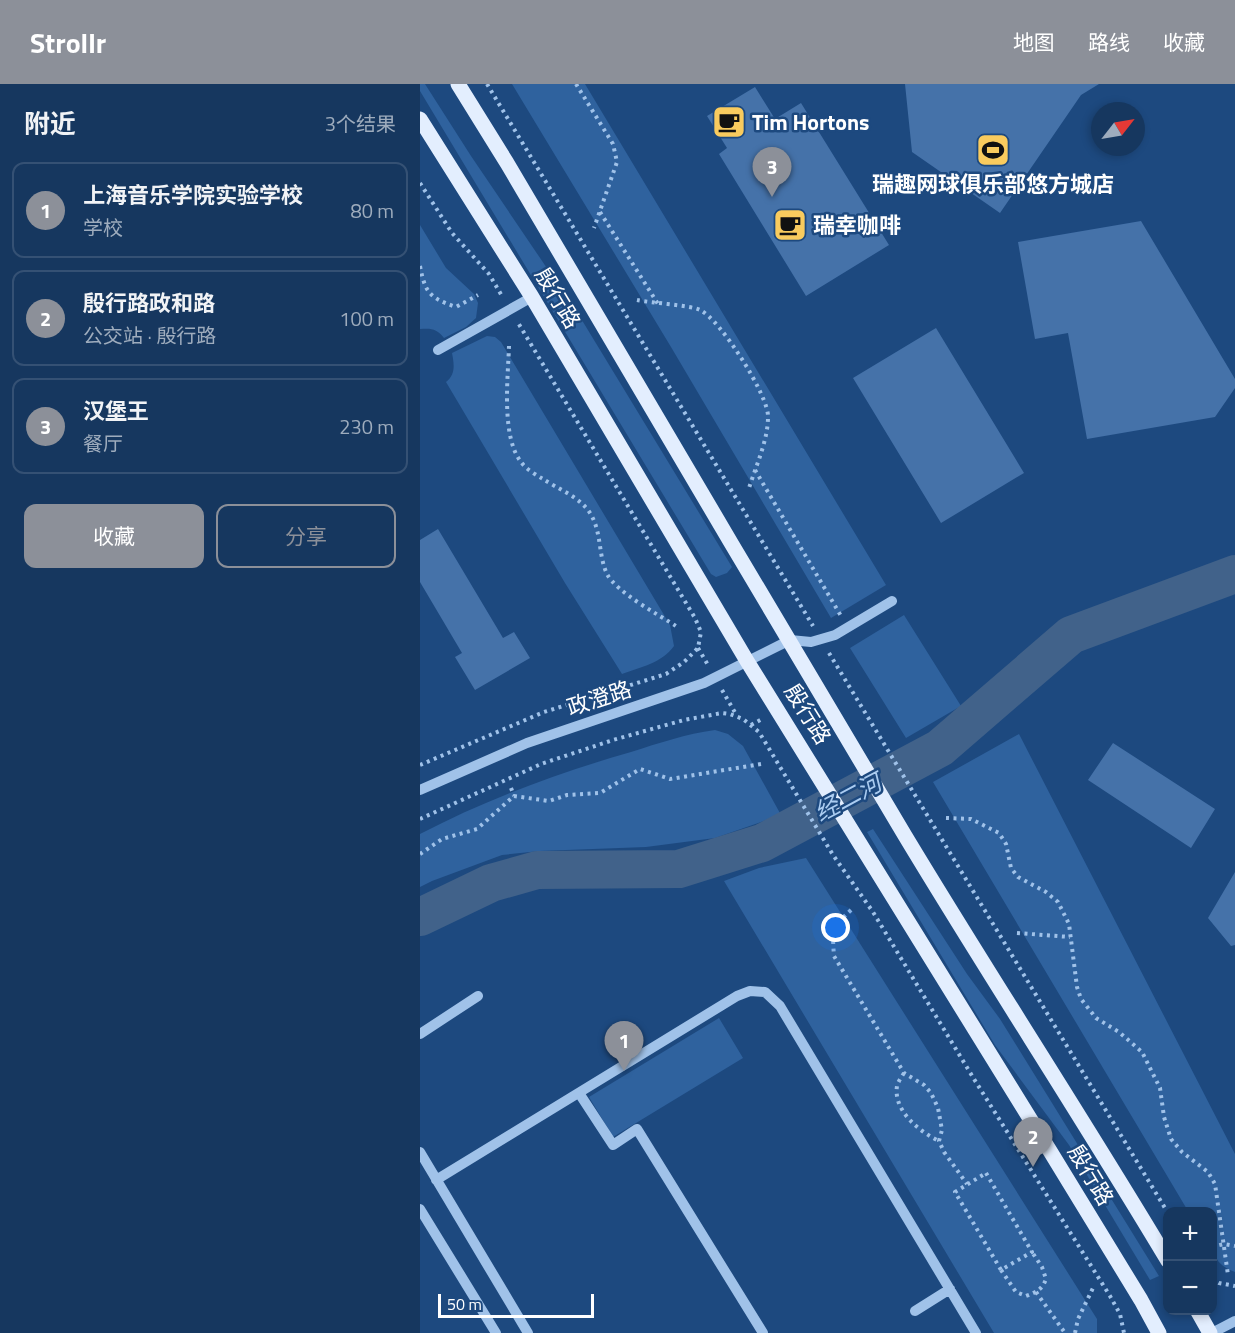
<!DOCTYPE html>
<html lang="zh">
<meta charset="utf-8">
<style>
body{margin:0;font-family:"Titillium Web","Noto Sans SC",sans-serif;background:#234268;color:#f1f3f6}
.controls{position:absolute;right:18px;bottom:18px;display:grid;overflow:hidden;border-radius:12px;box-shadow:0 3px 9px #0003}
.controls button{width:54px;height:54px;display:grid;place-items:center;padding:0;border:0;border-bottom:2px solid #355174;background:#16375f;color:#f1f3f6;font:30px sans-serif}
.compass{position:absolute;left:671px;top:18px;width:54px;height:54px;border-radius:50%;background:#16375f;box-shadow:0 3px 9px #0003;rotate:59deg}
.scale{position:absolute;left:18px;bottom:15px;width:156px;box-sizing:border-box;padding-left:6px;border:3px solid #fff;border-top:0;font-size:16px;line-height:21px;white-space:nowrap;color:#fff;-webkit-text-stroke:4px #1d497f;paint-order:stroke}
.you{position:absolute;left:416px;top:844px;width:21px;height:21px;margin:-15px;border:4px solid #fff;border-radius:50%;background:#1a73e8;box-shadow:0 0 0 9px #1a73e833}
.badge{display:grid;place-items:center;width:39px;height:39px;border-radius:50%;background:#8c9099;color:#fff;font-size:20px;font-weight:700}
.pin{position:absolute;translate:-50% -50px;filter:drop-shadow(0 2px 3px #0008)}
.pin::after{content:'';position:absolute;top:32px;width:21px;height:18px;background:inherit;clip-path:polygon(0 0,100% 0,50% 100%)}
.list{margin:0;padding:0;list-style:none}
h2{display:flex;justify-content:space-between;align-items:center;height:78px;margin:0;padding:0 24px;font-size:26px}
h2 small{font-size:20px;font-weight:400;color:#9eacbd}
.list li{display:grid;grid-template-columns:39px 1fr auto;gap:18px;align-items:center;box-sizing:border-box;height:96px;margin:0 12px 12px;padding:0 12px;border:2px solid #355174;border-radius:12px}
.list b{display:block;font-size:22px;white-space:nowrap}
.list p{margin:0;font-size:20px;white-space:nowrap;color:#9eacbd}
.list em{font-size:20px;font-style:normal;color:#9eacbd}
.actions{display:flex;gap:12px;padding:18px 24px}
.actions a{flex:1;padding:14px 0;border:2px solid #8c9099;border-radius:12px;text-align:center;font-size:21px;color:#8c9099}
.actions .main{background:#8c9099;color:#fff}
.map{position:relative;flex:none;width:815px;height:1249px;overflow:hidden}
header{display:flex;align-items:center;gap:36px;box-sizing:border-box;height:84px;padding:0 30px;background:#8c9099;color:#fff}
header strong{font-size:28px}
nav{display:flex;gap:33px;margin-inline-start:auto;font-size:21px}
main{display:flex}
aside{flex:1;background:#16375f}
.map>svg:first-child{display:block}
.green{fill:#2f629e}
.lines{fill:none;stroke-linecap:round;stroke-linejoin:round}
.river{stroke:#41628a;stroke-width:38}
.building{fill:#4572a9}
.path{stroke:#a0c2e9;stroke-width:4;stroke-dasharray:3 4.5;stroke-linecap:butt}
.minor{stroke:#a0c2e9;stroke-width:10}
.major{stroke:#e3eefe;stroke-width:15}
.labels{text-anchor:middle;stroke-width:5;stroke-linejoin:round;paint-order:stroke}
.poi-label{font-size:22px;font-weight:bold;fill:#fff;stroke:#1d497f;text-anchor:start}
.street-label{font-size:22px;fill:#fff;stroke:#1d497f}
.water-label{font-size:24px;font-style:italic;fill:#abccf1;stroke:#1d497f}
</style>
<header>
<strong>Strollr</strong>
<nav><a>地图</a><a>路线</a><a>收藏</a></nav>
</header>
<main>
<aside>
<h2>附近<small>3个结果</small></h2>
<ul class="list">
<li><span class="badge">1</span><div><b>上海音乐学院实验学校</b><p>学校</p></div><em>80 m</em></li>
<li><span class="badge">2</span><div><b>殷行路政和路</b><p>公交站 · 殷行路</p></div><em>100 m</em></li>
<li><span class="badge">3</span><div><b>汉堡王</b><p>餐厅</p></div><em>230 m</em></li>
</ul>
<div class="actions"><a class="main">收藏</a><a>分享</a></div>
</aside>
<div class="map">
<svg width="815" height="1249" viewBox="0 0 815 1249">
<rect width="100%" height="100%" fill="#1d497f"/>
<path class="green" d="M0,0H5L51,72L160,233L312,483L307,489L296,493L291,490L0,7Z
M92,0H165L466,501L411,534L251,263Z
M0,141L26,184L54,210L58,219L56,234L46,243L24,254C17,245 12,244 0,245Z
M67,252L75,253L81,258L250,541L254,562C242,579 221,583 202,590L145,499L26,298C36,290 34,280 32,269Z
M484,531L541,622L486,654L430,564Z
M295,646L308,650L323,662L361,731L295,754L226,763L120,767L82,771L12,797L0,803V750C67,715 138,689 211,668C239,659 266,650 295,646Z
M599,650L815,1070V1188C785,1177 792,1155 792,1128L768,1127L513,698Z
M453,745L547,890L580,935L739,1192L730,1196L649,1061L575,961L447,748Z
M386,774L677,1235V1249H574L304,797L339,784Z
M299,934L323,974L193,1053L169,1013Z"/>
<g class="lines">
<path class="river" d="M0,833L71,799L117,786L259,785L342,759L520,664L651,551L815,490"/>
</g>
<path class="building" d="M485,0H679L661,11L580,129L492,68Z
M335,3L355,35L381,19L469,161L386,212L299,70L307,64L287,32Z
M721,137L815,295V304L795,333L667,355L648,249L615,255L598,158Z
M516,244L604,389L521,439L433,294Z
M18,445L83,554L94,548L110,574L55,606L35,573L42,569L0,498V456Z
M693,659L795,725L771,764L668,696Z
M815,788V861L811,862L788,834Z"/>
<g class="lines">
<path class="path" d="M67,0L393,542
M156,0L193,60L197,78L174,144
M0,99L32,149L69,190L82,212
M180,128L238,220
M0,182C5,209 10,214 36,223L58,211
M217,216C231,219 270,221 280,226C300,235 349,312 348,333C348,356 336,382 329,404
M89,262C88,294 81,352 101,378C106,385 116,391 123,395C138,405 160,413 170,429C182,448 178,471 187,490C196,508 239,531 256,542
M335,386L421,532
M278,564L288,581
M409,569L748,1129
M302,606L317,632
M331,641L344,634
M0,681L124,628L246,590L264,578L278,564L281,548L275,534L97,237
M91,704L94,712
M526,734L551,735L579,749L586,760L591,784L598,793L626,808L638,818L649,840L657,903L661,915L676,934L699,948L722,968L740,1004L744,1033L751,1055L762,1068L788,1088L795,1100L808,1191
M0,735L121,680L193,656L264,636L302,629L310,630L323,635L339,648L413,771L453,828L554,995L690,1212L700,1230L704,1249
M0,770L22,755L57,745L94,712L129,717L147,711L180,709L220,685L250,695L341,680
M431,826C412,844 412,845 414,872L484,989L504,1001L511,1009L518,1024L522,1046L519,1057L524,1068L547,1100
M597,849L650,853
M484,989C482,992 478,998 477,1002C473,1027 500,1048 519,1057
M566,1089L612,1168L581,1186L535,1108Z
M792,1163L804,1160L815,1162
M581,1186L596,1208L606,1212C616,1208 622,1206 626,1195L622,1183L612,1168
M792,1195L799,1199L815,1202
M616,1208L645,1249
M655,1249L658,1235L673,1204"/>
<path class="minor" d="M18,266L112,213
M0,706L107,659L284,599L370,556L391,558L415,551L472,517
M0,950L58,912
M159,1009L193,1061L217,1045L343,1249
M0,1068L108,1249
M16,1096L317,912L330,907L345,908L360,922L556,1249
M0,1125L76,1249
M495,1227L530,1205
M792,1249L815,1237"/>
<path class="major" d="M38,0L87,79C220,303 350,527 484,750C570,893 662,1033 748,1177
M0,35L112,213L327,577L630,1067L721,1216L739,1249
M777,1226L790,1249"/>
</g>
<defs>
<g id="cafe-square" transform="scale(1.725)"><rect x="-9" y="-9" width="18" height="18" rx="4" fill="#f9cb5e" stroke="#1d497f"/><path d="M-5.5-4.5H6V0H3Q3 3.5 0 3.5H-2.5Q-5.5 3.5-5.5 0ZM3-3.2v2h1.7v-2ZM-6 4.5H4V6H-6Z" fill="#111"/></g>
<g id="stadium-square" transform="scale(1.725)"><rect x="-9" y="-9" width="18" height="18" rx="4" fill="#f9cb5e" stroke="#1d497f"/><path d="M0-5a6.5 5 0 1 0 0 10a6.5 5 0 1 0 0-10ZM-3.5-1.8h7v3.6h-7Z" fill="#111"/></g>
</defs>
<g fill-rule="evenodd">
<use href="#cafe-square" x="309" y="38"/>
<use href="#stadium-square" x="573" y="66"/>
<use href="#cafe-square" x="370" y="141"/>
</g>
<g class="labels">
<g class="poi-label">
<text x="332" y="46">Tim Hortons</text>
<text x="573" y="108" text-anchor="middle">瑞趣网球俱乐部悠方城店</text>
<text x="393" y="149">瑞幸咖啡</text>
</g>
<g class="street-label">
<text transform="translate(138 214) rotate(59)" y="8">殷行路</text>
<text transform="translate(179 614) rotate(-18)" y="8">政澄路</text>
<text transform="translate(388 630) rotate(58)" y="8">殷行路</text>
<text transform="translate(671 1091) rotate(59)" y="8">殷行路</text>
</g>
<g class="water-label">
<text transform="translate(428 714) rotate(-28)" y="8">经二河</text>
</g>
</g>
</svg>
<div class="controls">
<button>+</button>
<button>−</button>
</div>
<svg class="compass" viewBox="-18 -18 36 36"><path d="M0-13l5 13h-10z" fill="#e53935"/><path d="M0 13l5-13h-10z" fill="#9eacbd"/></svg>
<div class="scale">50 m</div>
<div class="you"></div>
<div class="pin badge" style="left:204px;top:987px">1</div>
<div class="pin badge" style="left:613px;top:1083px">2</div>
<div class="pin badge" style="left:352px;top:113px">3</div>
</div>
</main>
